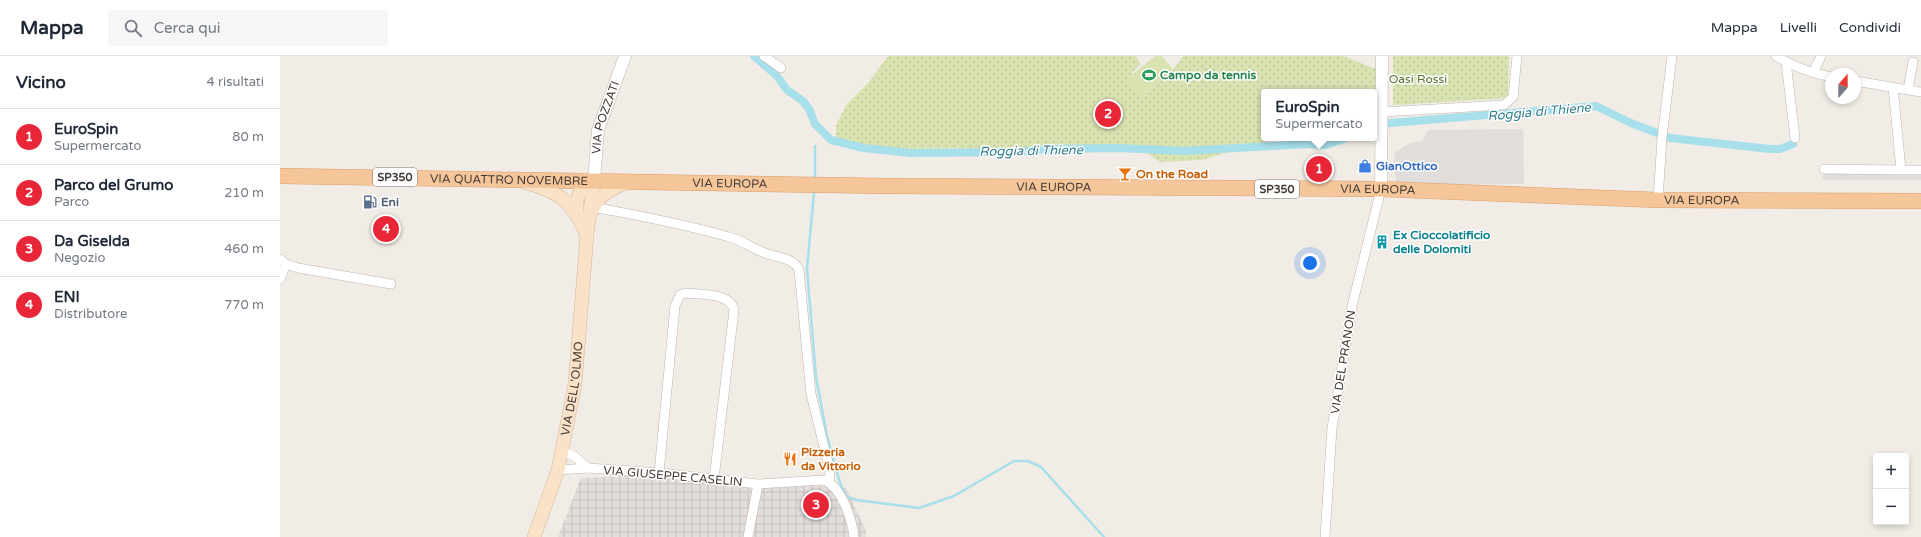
<!DOCTYPE html>
<html lang="it">
<meta charset="utf-8">
<style>
body{margin:0;font-family:"Varela Round",sans-serif;background:#f6f6f7;color:#1f2937}
.controls{position:absolute;right:12px;bottom:12px;display:grid;overflow:hidden;border-radius:4px;box-shadow:0 2px 6px #0003}
.controls button{width:36px;height:36px;display:grid;place-items:center;padding:0;border:0;border-bottom:1px solid #e0e1e3;background:#fff;color:#1f2937;font:20px sans-serif}
.compass{position:absolute;left:1545px;top:12px;width:36px;height:36px;border-radius:50%;background:#fff;box-shadow:0 2px 6px #0003;rotate:21deg}
.you{position:absolute;left:1030px;top:207px;width:14px;height:14px;margin:-10px;border:3px solid #fff;border-radius:50%;background:#1a73e8;box-shadow:0 0 0 6px #1a73e833}
.badge{display:grid;place-items:center;width:26px;height:26px;border-radius:50%;background:#e92638;color:#fff;font-size:13px;font-weight:700}
.pin{position:absolute;translate:-50% -50%;border:2px solid #fff;box-shadow:0 1px 4px #0006}
.popup{position:absolute;left:981px;top:33px;width:116px;height:52px;box-sizing:border-box;display:grid;place-content:center;border-radius:4px;background:#fff;filter:drop-shadow(0 1px 3px #0005);font-size:13px;white-space:nowrap;color:#747a83}
.popup b{font-size:15px;color:#1f2937}
.popup::after{content:'';position:absolute;left:50%;top:100%;margin-left:-8px;border:8px solid transparent;border-top-color:#fff}
.list{margin:0;padding:0;list-style:none}
h2{display:flex;justify-content:space-between;align-items:center;height:52px;margin:0;padding:0 16px;font-size:17px}
h2 small{font-size:13px;font-weight:400;color:#747a83}
.list li{display:grid;grid-template-columns:26px 1fr auto;gap:12px;align-items:center;box-sizing:border-box;height:56px;padding:0 16px;border-top:1px solid #e0e1e3}
.list b{display:block;font-size:15px;white-space:nowrap}
.list p{margin:0;font-size:13px;white-space:nowrap;color:#747a83}
.list em{font-size:13px;font-style:normal;color:#747a83}
.icon{flex:none;width:22px;height:22px;fill:none;stroke:currentColor;stroke-width:2;stroke-linecap:round;stroke-linejoin:round}
.map{position:relative;flex:none;width:1641px;height:481px;overflow:hidden}
header{display:flex;align-items:center;gap:24px;box-sizing:border-box;height:56px;padding:0 20px;background:#fff;border-bottom:1px solid #e0e1e3}
header strong{font-size:19px}
nav{display:flex;gap:22px;margin-inline-start:auto;font-size:14px}
.search{width:280px;height:36px;background:#f6f6f7;display:flex;align-items:center;gap:10px;box-sizing:border-box;padding:0 14px;border-radius:4px;color:#747a83;font-size:15px}
main{display:flex}
aside{flex:1;background:#fff}
.map>svg:first-child{display:block}
.industrial{fill:url(#industrial-grid)}
.grass{fill:#d9e3b2}
.park{fill:url(#park-dots)}
.parking{fill:#e0dddb}
.lines{fill:none;stroke-linecap:round;stroke-linejoin:round}
.stream{stroke:#a7dfea;stroke-width:2.5}
.canal{stroke:#a7dfea;stroke-width:8}
.minor-casing{stroke:#bfb4ad;stroke-width:10}
.tertiary-casing{stroke:#bfb4ad;stroke-width:13}
.secondary-casing{stroke:#d1b69c;stroke-width:14}
.primary-casing{stroke:#da9e6c;stroke-width:16}
.minor{stroke:#fff;stroke-width:9}
.tertiary{stroke:#fff;stroke-width:12}
.secondary{stroke:#fae2c8;stroke-width:13}
.primary{stroke:#f6c69b;stroke-width:15}
.labels{text-anchor:middle;stroke-width:3;stroke-linejoin:round;paint-order:stroke}
.shield{fill:#fff;stroke:#7c7672;stroke-width:1}
.shield-label{font-size:11px;font-weight:bold;fill:#443b36}
.leisure-label{font-size:12px;font-weight:bold;fill:#27864d;stroke:#fff;text-anchor:start}
.park-label{font-size:12px;fill:#58712e;stroke:#fff}
.street-label{font-size:12px;fill:#443b36;stroke:#fff}
.shop-label{font-size:12px;font-weight:bold;fill:#366cbe;stroke:#fff;text-anchor:start}
.food-label{font-size:12px;font-weight:bold;fill:#c56008;stroke:#fff;text-anchor:start}
.service-label{font-size:12px;font-weight:bold;fill:#4e5e75;stroke:#fff;text-anchor:start}
.culture-label{font-size:12px;font-weight:bold;fill:#0d838f;stroke:#fff;text-anchor:start}
.water-label{font-size:13px;font-style:italic;fill:#328090;stroke:#fff}
</style>
<header>
<strong>Mappa</strong>
<div class="search"><svg class="icon" aria-label="search" viewBox="0 0 24 24"><circle cx="10" cy="10" r="6"/><path d="M15 15l6 6"/></svg>Cerca qui</div>
<nav><a>Mappa</a><a>Livelli</a><a>Condividi</a></nav>
</header>
<main>
<aside>
<h2>Vicino<small>4 risultati</small></h2>
<ul class="list">
<li><span class="badge">1</span><div><b>EuroSpin</b><p>Supermercato</p></div><em>80 m</em></li>
<li><span class="badge">2</span><div><b>Parco del Grumo</b><p>Parco</p></div><em>210 m</em></li>
<li><span class="badge">3</span><div><b>Da Giselda</b><p>Negozio</p></div><em>460 m</em></li>
<li><span class="badge">4</span><div><b>ENI</b><p>Distributore</p></div><em>770 m</em></li>
</ul>
</aside>
<div class="map">
<svg width="1641" height="481" viewBox="0 0 1641 481">
<defs>
<pattern id="industrial-grid" width="8" height="8" patternUnits="userSpaceOnUse"><rect width="8" height="8" fill="#e4dedb"/><path d="M0 4h8M4 0v8" fill="none" stroke="#c5bfbd"/></pattern>
<pattern id="park-dots" width="8" height="8" patternUnits="userSpaceOnUse"><rect width="8" height="8" fill="#d9e3b2"/><path d="M2 2h.1M6 6h.1" fill="none" stroke="#bbc49a" stroke-width="1.8" stroke-linecap="round"/></pattern>
</defs>
<rect width="100%" height="100%" fill="#f2ece6"/>
<path class="industrial" d="M399,418L566,432L586,474V481H278L301,422Z"/>
<path class="grass" d="M875,0H882L893,14L860,41L845,24Z"/>
<path class="park" d="M608,0H856L860,8L846,24L860,41L893,14L903,0H1063L1096,13L1094,78V36H984V82H998L921,104L880,106L860,92L731,91L724,97L670,92L649,96L599,93L564,88L556,85V69L567,48L588,27Z
M1113,0H1229L1228,42L1113,49Z"/>
<path class="parking" d="M1243,73L1244,128L1117,129L1113,111L1115,96L1130,87L1142,85L1148,74Z
M1543,114L1641,115V124H1543Z"/>
<g class="lines">
<path class="stream" d="M535,90V122
M534,136L527,213L536,321L547,380L560,427L566,440L576,444L639,452L674,440L734,405H748L761,411L824,481"/>
<path class="canal" d="M474,0L497,20L507,34L523,45L529,53L535,68L551,84L583,92L631,97L737,96L767,93L838,92L904,95L1029,88L1046,89L1066,82
M1094,72L1110,67L1316,50L1351,67L1390,82L1490,93H1500L1513,88"/>
<g class="minor-casing">
<path id="minor" d="M484,0L501,12
M1496,0C1513,11 1532,17 1551,21
M1506,6L1515,82
M1533,17L1541,0
M1575,25L1641,36
M1613,31L1621,114H1641
M1628,33L1633,6
M1102,56L1224,49L1233,41L1237,0
M1544,113L1621,114
M1378,144L1382,82L1392,0
M313,151C359,160 405,168 449,181C462,184 473,193 485,197C498,202 513,201 519,214L531,338L550,415L549,426
M0,203L6,208L0,223
M6,208L18,212L111,228
M282,395L294,400L308,412
M278,414L308,412L379,417L478,428L544,424C562,431 572,464 574,481
M379,417L395,250L400,239L405,237C420,239 450,236 454,254L434,423
M468,481L478,428
M1045,481L1052,372L1072,250L1101,133"/>
</g>
<g class="tertiary-casing">
<g id="tertiary">
<path id="s1" d="M314,124L318,74L345,0"/>
<path d="M1101,133L1102,0"/>
</g>
</g>
<g class="secondary-casing">
<g id="secondary">
<path d="M247,127C283,137 291,146 307,179"/>
<path d="M311,157C317,141 332,131 347,127"/>
<path d="M297,159V145L304,124"/>
<path id="s2" d="M254,481L278,414L295,328L307,179L314,124"/>
</g>
</g>
<g class="primary-casing">
<g id="primary">
<path id="s3" d="M0,120L608,130L1101,133L1378,144L1641,145"/>
</g>
</g>
<use href="#minor" class="minor"/>
<use href="#tertiary" class="tertiary"/>
<use href="#secondary" class="secondary"/>
<use href="#primary" class="primary"/>
</g>
<defs>
<g id="stadium-bare" transform="scale(1.08)"><path d="M0-5a6.5 5 0 1 0 0 10a6.5 5 0 1 0 0-10ZM-3.5-1.8h7v3.6h-7Z" fill="#2e9e5b" stroke="#fff" stroke-width="2.5" paint-order="stroke"/></g>
<g id="shop-bare" transform="scale(1.08)"><path d="M-5-2.5h2.3a2.7 3.5 0 0 1 5.4 0H5L5.5 6h-11ZM-1.5-2.5h3a1.5 2.3 0 0 0-3 0Z" fill="#3f7fe0" stroke="#fff" stroke-width="2.5" paint-order="stroke"/></g>
<g id="bar-bare" transform="scale(1.08)"><path d="M-6-5H6L.8 .8V4.5H3.5V6h-7V4.5H-.8V.8Z" fill="#e8710a" stroke="#fff" stroke-width="2.5" paint-order="stroke"/></g>
<g id="fuel-bare" transform="scale(1.08)"><path d="M-5.5-6h7V0h2V4h1.3V-2.5L3-4.5l.8-.8L6-3V5H2.5V1h-1V6h-7ZM-4.2-4.7v3.2H.2V-4.7Z" fill="#5c6f8a" stroke="#fff" stroke-width="2.5" paint-order="stroke"/></g>
<g id="building-bare" transform="scale(1.08)"><path d="M-4-6H4V6H1V3H-1V6H-4ZM-2.5-4.3h1.7v1.8h-1.7ZM.8-4.3h1.7v1.8H.8ZM-2.5-1h1.7V.8h-1.7ZM.8-1h1.7V.8H.8Z" fill="#0f9aa8" stroke="#fff" stroke-width="2.5" paint-order="stroke"/></g>
<g id="restaurant-bare" transform="scale(1.08)"><path d="M-5-6h1v4h1v-4h1v4h1v-4h1v5L-1.5 .5V6h-2V.5L-5-1ZM5-6V6H3V1.5H1.5Q1.5-4 5-6Z" fill="#e8710a" stroke="#fff" stroke-width="2.5" paint-order="stroke"/></g>
</defs>
<g fill-rule="evenodd">
<use href="#stadium-bare" x="869" y="19"/>
<use href="#shop-bare" x="1085" y="110"/>
<use href="#bar-bare" x="845" y="118"/>
<use href="#fuel-bare" x="90" y="146"/>
<use href="#building-bare" x="1102" y="186"/>
<use href="#restaurant-bare" x="510" y="403"/>
</g>
<g class="labels">
<g class="shield">
<rect x="93" y="112" width="44" height="18" rx="3"/>
<rect x="975" y="124" width="44" height="18" rx="3"/>
</g>
<g class="shield-label">
<text x="115" y="125">SP350</text>
<text x="997" y="137">SP350</text>
</g>
<g class="leisure-label">
<text x="880" y="23">Campo da tennis</text>
</g>
<g class="park-label">
<text x="1138" y="27">Oasi Rossi</text>
</g>
<g class="street-label">
<text dy="4" stroke="none"><textPath href="#s1" startOffset="64">VIA POZZATI</textPath></text>
<text dy="4" stroke="none"><textPath href="#s3" startOffset="229">VIA QUATTRO NOVEMBRE</textPath></text>
<text dy="4" stroke="none"><textPath href="#s3" startOffset="450">VIA EUROPA</textPath></text>
<text dy="4" stroke="none"><textPath href="#s3" startOffset="774">VIA EUROPA</textPath></text>
<text dy="4" stroke="none"><textPath href="#s3" startOffset="1098">VIA EUROPA</textPath></text>
<text dy="4" stroke="none"><textPath href="#s3" startOffset="1422">VIA EUROPA</textPath></text>
<text transform="translate(1063 306) rotate(-81)" y="4">VIA DEL PRANON</text>
<text dy="4" stroke="none"><textPath href="#s2" startOffset="154">VIA DELL'OLMO</textPath></text>
<text transform="translate(393 420) rotate(5)" y="4">VIA GIUSEPPE CASELIN</text>
</g>
<g class="shop-label">
<text x="1096" y="114">GianOttico</text>
</g>
<g class="food-label">
<text x="856" y="122">On the Road</text>
<text x="521" y="400">Pizzeria<tspan x="521" dy="14">da Vittorio</tspan></text>
</g>
<g class="service-label">
<text x="101" y="150">Eni</text>
</g>
<g class="culture-label">
<text x="1113" y="183">Ex Cioccolatificio<tspan x="1113" dy="14">delle Dolomiti</tspan></text>
</g>
<g class="water-label">
<text transform="translate(1259 55) rotate(-5)" y="5">Roggia di Thiene</text>
<text transform="translate(751 94) rotate(-1)" y="5">Roggia di Thiene</text>
</g>
</g>
</svg>
<div class="controls">
<button>+</button>
<button>−</button>
</div>
<svg class="compass" viewBox="-18 -18 36 36"><path d="M0-13l5 13h-10z" fill="#e53935"/><path d="M0 13l5-13h-10z" fill="#747a83"/></svg>
<div class="you"></div>
<div class="pin badge" style="left:1039px;top:113px">1</div>
<div class="popup"><b>EuroSpin</b>Supermercato</div>
<div class="pin badge" style="left:828px;top:58px">2</div>
<div class="pin badge" style="left:536px;top:449px">3</div>
<div class="pin badge" style="left:106px;top:173px">4</div>
</div>
</main>
